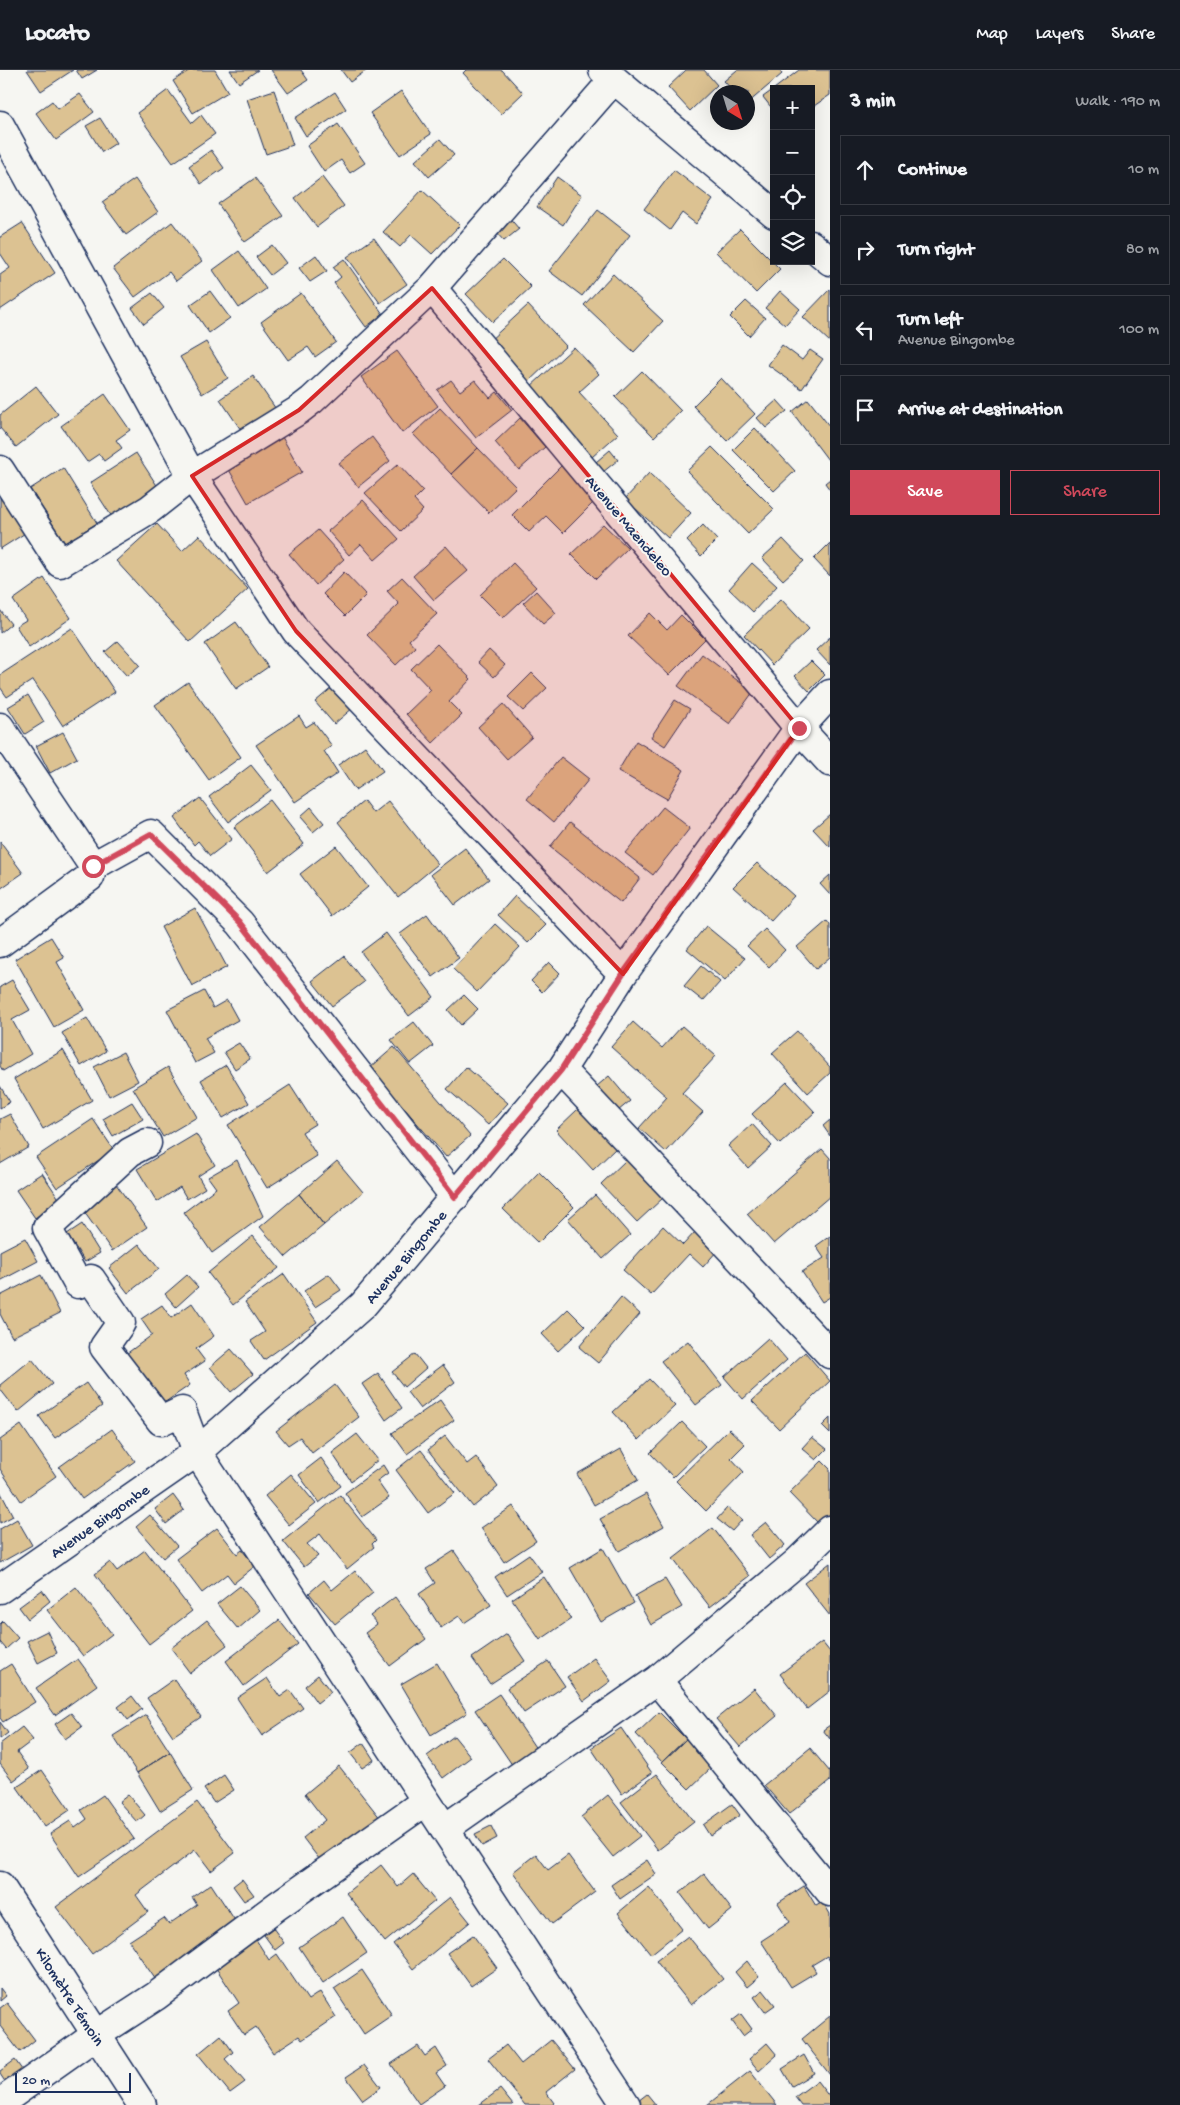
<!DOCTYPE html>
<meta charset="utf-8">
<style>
body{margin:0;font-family:"Gochi Hand",sans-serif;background:#20242c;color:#f1f3f6}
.controls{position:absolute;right:15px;top:15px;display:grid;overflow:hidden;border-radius:0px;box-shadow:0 5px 20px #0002}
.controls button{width:45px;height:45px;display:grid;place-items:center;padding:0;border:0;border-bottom:1px solid #363941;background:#171b24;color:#f1f3f6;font:25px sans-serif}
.compass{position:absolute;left:710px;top:15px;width:45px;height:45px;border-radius:50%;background:#171b24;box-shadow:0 5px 20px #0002;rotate:142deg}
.scale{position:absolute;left:15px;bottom:12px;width:116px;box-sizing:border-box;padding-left:5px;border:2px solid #1b2f5e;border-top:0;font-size:14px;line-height:18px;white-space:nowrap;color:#1b2f5e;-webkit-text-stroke:4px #f6f6f2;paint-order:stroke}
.stop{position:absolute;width:15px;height:15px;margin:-11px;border:4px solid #d1495b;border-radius:50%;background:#fff}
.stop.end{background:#d1495b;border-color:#fff;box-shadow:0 1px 5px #0008}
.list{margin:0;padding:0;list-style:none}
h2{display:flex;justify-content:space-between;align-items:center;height:65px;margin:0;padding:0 20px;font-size:21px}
h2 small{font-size:16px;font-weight:400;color:#9ea1a6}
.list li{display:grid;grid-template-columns:32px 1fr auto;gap:15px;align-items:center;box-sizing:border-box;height:70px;margin:0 10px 10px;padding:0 10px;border:1px solid #363941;border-radius:0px}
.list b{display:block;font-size:19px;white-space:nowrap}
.list p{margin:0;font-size:16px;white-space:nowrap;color:#9ea1a6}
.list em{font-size:16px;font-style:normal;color:#9ea1a6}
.actions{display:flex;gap:10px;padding:15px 20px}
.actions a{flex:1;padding:11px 0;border:1px solid #d1495b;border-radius:0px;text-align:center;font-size:18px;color:#d1495b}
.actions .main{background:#d1495b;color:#fff}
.icon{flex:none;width:28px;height:28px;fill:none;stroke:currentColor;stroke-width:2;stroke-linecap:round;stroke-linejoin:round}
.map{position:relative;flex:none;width:830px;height:2035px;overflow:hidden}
header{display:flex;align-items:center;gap:30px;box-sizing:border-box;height:70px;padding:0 25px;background:#171b24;border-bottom:1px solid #363941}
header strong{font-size:24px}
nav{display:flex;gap:28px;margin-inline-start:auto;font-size:18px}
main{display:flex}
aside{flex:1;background:#171b24}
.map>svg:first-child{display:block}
.building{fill:#dcc292;stroke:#1b2f5e}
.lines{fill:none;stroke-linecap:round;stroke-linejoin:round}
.street-casing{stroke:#1b2f5e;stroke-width:31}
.secondary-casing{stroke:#1b2f5e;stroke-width:31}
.street{stroke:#f6f6f2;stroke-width:28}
.secondary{stroke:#f6f6f2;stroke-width:28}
.route{stroke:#d1495b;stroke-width:6}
.marked{fill:#d62828;fill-opacity:0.2;stroke:#d62828;stroke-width:4;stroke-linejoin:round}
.labels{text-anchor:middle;stroke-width:4;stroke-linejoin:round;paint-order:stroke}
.street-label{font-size:16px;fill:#1b2f5e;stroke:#f6f6f2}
</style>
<header>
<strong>Locato</strong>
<nav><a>Map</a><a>Layers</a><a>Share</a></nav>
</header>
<main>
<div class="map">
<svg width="830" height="2035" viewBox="0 0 830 2035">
<rect width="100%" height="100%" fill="#f6f6f2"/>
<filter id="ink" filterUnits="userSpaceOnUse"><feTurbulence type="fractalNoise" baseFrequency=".02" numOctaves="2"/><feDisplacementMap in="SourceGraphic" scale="10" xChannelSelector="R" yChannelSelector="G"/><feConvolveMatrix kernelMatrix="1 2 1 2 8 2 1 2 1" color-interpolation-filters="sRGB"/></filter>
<g filter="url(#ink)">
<path class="building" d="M27,0H73L41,21Z
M76,0H97L82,9Z
M190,0H215L228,22L193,43L173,11Z
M230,0H258L239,13Z
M271,0H301L308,10L288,23Z
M341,0H367L350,12Z
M466,0H502L523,23L501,44L463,3Z
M686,0H704L717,15L690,41L668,17Z
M737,0H779L782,4L748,33V22H734L724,11Z
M799,0H830V25L811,38V19H774Z
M774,19V41L763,27Z
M168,20L192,53L201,45L215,64L173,93L137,43Z
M274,20L293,75L266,84L247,29Z
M401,21L431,64L400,85L370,43Z
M335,22L346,39L306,66L295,48Z
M80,24L94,42L56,70L36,43L52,31L58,39Z
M100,48L116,73L102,82L86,56Z
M338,54L365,93L350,103L341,90L324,102L307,76Z
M440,69L454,85L429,107L415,91Z
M211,80L224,98L201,114L189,96Z
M674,100L713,130L696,154L682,143L670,160L644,139Z
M322,107L344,136L317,157L295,128Z
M557,107L582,125L563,155L537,137Z
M255,108L283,146L245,172L218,134Z
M135,109L158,142L126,165L102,132Z
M422,120L460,155L432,184L411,165L400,177L383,162Z
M598,140L630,165L582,226L549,201Z
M508,146L519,159L504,171L493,159Z
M172,152L202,191L176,211L169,202L135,227L113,198Z
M22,153L55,203L0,240V205L10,198L0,183V167Z
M740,159L780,199L756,223L716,182Z
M374,168L407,214L380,233L347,187Z
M272,175L286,193L270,205L256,187Z
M239,181L266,219L239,238L213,200Z
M316,185L327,201L310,212L299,198Z
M344,189L383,244L366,257L334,213L341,207L333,197Z
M503,189L531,217L493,252L466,224Z
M613,204L663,251L634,282L584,235Z
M830,219V272L803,247Z
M210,221L230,248L209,263L190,235Z
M780,221L800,239L785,255L765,238Z
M152,223L164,238L144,254L132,238Z
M301,223L336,272L315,287L308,277L288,290L261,252Z
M746,231L765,248L749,266L730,247Z
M528,235L566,276L526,314L488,272Z
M206,272L228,308L202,324L180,287Z
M782,275L802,290L810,280L823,289L802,319L768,295Z
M574,277L599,304L579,322L618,364L592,387L530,317Z
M397,281L438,336L402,363L361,307Z
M642,301L681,341L654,367L615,327Z
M253,306L278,342L245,366L220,329Z
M721,308L755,344L727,371L693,336Z
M451,310L460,321L475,310L490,328L497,322L512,340L476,368L437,320Z
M36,316L58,344L16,377L0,358V345Z
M105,324L130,360L116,370L122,378L104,391L99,384L87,392L61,356Z
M808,329L830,357V389L828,390L792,342Z
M777,330L787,341L766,358L757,348Z
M440,338L478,378L451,404L413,364Z
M520,348L545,377L519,400L495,372Z
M755,358L795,401L774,421L733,380Z
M282,367L302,402L248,433L228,398Z
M372,367L390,391L358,417L339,393Z
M712,377L774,439L748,464L687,401Z
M478,378L516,417L489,443L451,404Z
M610,380L618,390L603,402L596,392Z
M136,383L158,417L112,447L90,413Z
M398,394L423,421L414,430L423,440L401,461L365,423Z
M563,394L597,429L563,463L546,446L529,462L512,445Z
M63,398L97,453L65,473L30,419Z
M649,403L691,443L668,468L625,429Z
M830,409V420L825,413Z
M0,418L27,462L0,479Z
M363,430L399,469L375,490L361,474L349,485L328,461Z
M157,454L182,481L199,465L248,519L190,572L116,491Z
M603,454L628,478L596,509L571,484Z
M703,455L717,470L701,486L687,471Z
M318,460L344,489L316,515L289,484Z
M783,469L804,491L783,510L762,488Z
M830,473V506L814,489Z
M446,476L468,501L434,530L413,506Z
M513,493L536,517L503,548L480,525Z
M752,493L777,516L753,542L729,519Z
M344,502L366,525L345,546L323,524Z
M402,507L437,544L409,570L415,577L396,595L367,565L399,534L387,521Z
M44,508L71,548L29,577L16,556L26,550L13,530Z
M536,521L556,543L543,554L523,533Z
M781,529L809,559L772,595L744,565Z
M0,540L11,554L0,563Z
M650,543L667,560L681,545L705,569L669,605L628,566Z
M236,552L268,597L236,619L205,574Z
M72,558L115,622L63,656L33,610L7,627L0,617V605Z
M830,567V595L816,580Z
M118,571L140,595L127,606L105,582Z
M437,574L471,609L449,632L462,645L433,673L406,644L431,620L411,599Z
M489,580L505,595L494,607L478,592Z
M702,584L753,622L730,654L678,616Z
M811,591L825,605L809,621L795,606Z
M532,603L547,618L523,641L508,627Z
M188,612L241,687L209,710L155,635Z
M334,616L353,638L334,654L315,632Z
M28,625L44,652L25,664L8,637Z
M675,630L690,639L665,676L651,667Z
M503,634L532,667L507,689L478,657Z
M299,646L306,657L314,652L332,676L324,681L338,703L295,732L256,675Z
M63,662L77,688L50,703L36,676Z
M636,671L684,700L667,729L618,701Z
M365,676L383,701L355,720L338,695Z
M561,687L589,709L554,752L527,729Z
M251,695L271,720L228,752L209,727Z
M200,728L232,769L210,786L198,771L194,775L174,748Z
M270,730L304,774L268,802L234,757Z
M364,731L373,743L388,731L438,794L398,827L338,752Z
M311,737L324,753L313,762L300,747Z
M663,737L690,758L653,805L625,783Z
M830,744V777L813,759Z
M570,752L640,808L621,833L550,777Z
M0,772L23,803L0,819Z
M336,776L368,817L332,846L300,804Z
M465,778L489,809L455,835L431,804Z
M757,793L794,826L771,851L733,817Z
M830,805V825L820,814Z
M515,826L546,855L528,873L498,845Z
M195,838L227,897L192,916L161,857Z
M427,844L459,888L433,907L400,864Z
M827,851L830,855V887L816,899L797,877Z
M495,854L520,877L477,922L453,899Z
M706,856L745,888L725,911L687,879Z
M765,859L785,880L769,897L747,876Z
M386,863L434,927L409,946L361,882Z
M51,867L64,888L57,892L84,940L54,957L15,889Z
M344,886L364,912L332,936L312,911Z
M549,892L560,903L542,922L531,911Z
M701,896L720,912L703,931L684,916Z
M12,910L30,940L12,950L31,984L3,1001L0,996V917Z
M204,921L213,938L227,930L238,950L205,968L214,983L195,993L167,940Z
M464,925L478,939L461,955L448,940Z
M87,948L106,981L81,996L62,963Z
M414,952L433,976L410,994L391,970Z
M633,952L662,978L682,956L716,986L682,1023L703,1042L666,1082L639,1058L667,1027L611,977Z
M797,961L830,997V1003L808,1023L772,983Z
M239,973L250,989L235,999L224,982Z
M394,977L470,1066L446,1087L370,998Z
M63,980L92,1030L43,1059L14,1009Z
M123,982L138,1011L109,1026L94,997Z
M226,995L249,1033L223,1048L201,1010Z
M168,997L197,1047L163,1067L133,1018Z
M466,997L508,1033L488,1055L447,1019Z
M609,1006L630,1031L618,1041L597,1016Z
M787,1012L815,1042L780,1074L752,1044Z
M290,1015L315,1054L302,1062L317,1086L267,1118L228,1055Z
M0,1016L10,1032L0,1038Z
M132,1032L143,1049L113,1066L103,1049Z
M578,1039L616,1078L593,1100L556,1060Z
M10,1044L29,1077L0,1094V1049Z
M93,1049L114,1080L57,1118L36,1087Z
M830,1050V1066L823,1056Z
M752,1054L772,1076L748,1098L728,1076Z
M196,1064L215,1095L198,1106L205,1118L187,1129L180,1117L157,1132L137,1099Z
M822,1079L830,1088V1126L774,1174L747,1144Z
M237,1090L263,1146L212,1183L184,1142L216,1118L208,1107Z
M626,1090L663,1128L637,1152L601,1114Z
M337,1091L363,1122L324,1155L299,1124Z
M539,1102L574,1137L538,1173L503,1139Z
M42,1103L60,1130L35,1148L16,1120Z
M116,1114L147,1157L112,1181L82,1139Z
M299,1124L324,1155L286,1187L260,1157Z
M595,1125L630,1165L603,1189L568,1149Z
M82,1154L100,1183L85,1192L67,1164Z
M663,1156L683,1175L695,1162L717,1181L703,1197L689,1184L651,1225L623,1200Z
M253,1166L279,1198L233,1235L208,1203Z
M830,1166V1227L822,1232L802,1202L824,1188L816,1176Z
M25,1168L38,1191L0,1211V1181Z
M139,1174L159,1199L128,1223L109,1198Z
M284,1204L317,1252L264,1290L251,1271L265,1262L245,1232Z
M329,1204L341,1220L315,1237L304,1221Z
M41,1205L60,1243L12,1267L0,1244V1226Z
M187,1205L198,1217L176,1237L165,1224Z
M621,1227L640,1244L598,1293L579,1277Z
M192,1233L214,1266L196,1279L205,1291L184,1305L190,1315L161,1335L126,1284L152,1265L141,1249L162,1235L171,1248Z
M568,1239L585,1256L558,1281L542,1264Z
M768,1268L787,1290L743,1329L724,1307Z
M688,1271L722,1315L696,1335L661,1291Z
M231,1279L253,1304L231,1322L210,1297Z
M805,1282L830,1311L779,1359L752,1331Z
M415,1284L426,1298L404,1317L392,1302Z
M32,1289L52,1314L18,1342L0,1319V1315Z
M443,1295L455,1312L420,1339L407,1322Z
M378,1303L402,1338L386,1350L362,1314Z
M649,1309L675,1336L639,1370L613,1342Z
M86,1313L102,1336L55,1368L39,1346Z
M335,1315L359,1347L312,1383L300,1367L288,1375L276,1361Z
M440,1330L454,1350L407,1384L392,1363Z
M830,1348V1364L822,1356Z
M682,1352L705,1376L673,1407L650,1383Z
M21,1355L56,1406L21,1431L0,1399V1370Z
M112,1359L135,1391L82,1429L59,1397Z
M729,1359L745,1374L731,1388L744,1402L706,1441L676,1411Z
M357,1364L378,1390L351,1411L332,1383Z
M445,1366L467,1394L476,1387L498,1417L473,1437L428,1380Z
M812,1367L827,1379L816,1390L802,1378Z
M621,1379L638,1410L594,1435L577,1404Z
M421,1380L455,1423L428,1443L396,1400Z
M321,1388L341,1416L319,1433L299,1405Z
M822,1391L830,1399V1444L819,1454L789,1423Z
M383,1395L388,1403L377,1411L389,1428L362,1447L345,1423Z
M291,1404L316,1434L289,1455L265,1426Z
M0,1421L13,1446L0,1453Z
M646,1424L664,1456L619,1481L600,1449Z
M173,1425L184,1440L166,1454L155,1439Z
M340,1425L376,1470L372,1474L374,1477L347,1499L320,1464L307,1474L318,1486L304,1497L283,1471Z
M513,1436L536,1471L504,1492L481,1458Z
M727,1438L742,1450L732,1461L717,1449Z
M150,1445L177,1476L163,1488L136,1457Z
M17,1449L32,1475L0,1493V1459Z
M766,1452L785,1475L769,1489L750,1465Z
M217,1458L237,1484L242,1480L255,1496L234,1513L227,1504L202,1523L176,1489Z
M713,1458L750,1506L710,1537L673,1489Z
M603,1478L634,1533L601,1552L570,1498Z
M145,1480L192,1541L149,1574L95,1504L110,1492L117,1501Z
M454,1481L491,1535L464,1553L459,1546L441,1558L419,1524L435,1513L426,1499Z
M529,1484L542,1502L507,1525L495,1507Z
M830,1493V1546L804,1513Z
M355,1501L373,1523L335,1554L309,1523L324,1510L332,1520Z
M544,1507L571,1549L540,1570L512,1529Z
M665,1509L682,1537L651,1555L635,1526Z
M240,1516L260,1540L238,1559L217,1534Z
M76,1517L112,1564L83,1586L47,1540Z
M42,1520L50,1531L28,1549L19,1537Z
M395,1527L426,1569L390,1596L365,1563L377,1554L370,1546Z
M207,1550L227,1575L190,1603L171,1578Z
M279,1550L298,1574L244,1616L226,1591Z
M3,1551L18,1568L6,1579L0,1572V1554Z
M47,1561L57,1583L38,1593L27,1571Z
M507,1564L525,1591L490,1614L472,1588Z
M822,1572L830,1582V1621L807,1639L780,1604Z
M594,1588L611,1611L584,1631L567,1607Z
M78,1589L97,1615L55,1645L36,1618Z
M548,1591L565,1616L524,1643L507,1618Z
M437,1593L467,1643L431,1665L401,1614Z
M11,1594L35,1632L3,1652L0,1648V1601Z
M318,1605L331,1622L317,1633L305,1616Z
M267,1608L280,1627L290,1620L303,1638L262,1666L237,1628Z
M174,1609L201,1647L173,1666L147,1628Z
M754,1618L777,1646L740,1677L716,1649Z
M499,1624L543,1689L519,1705L475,1640Z
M132,1626L142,1639L128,1650L118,1637Z
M659,1642L686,1669L662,1692L636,1664Z
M71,1643L82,1657L65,1669L55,1654Z
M146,1645L170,1682L137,1703L113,1666Z
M0,1652L8,1663L0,1669Z
M830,1655V1669L823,1660Z
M22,1657L33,1670L17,1682L29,1699L13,1711L0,1694V1674Z
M621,1658L652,1703L622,1724L591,1678Z
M454,1666L471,1687L443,1708L427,1686Z
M686,1669L712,1697L689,1719L662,1692Z
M363,1673L374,1690L362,1698L350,1683Z
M810,1678L830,1702V1711L789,1744L764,1715Z
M170,1682L193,1720L160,1741L137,1703Z
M339,1696L381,1749L323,1794L303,1768L325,1750L305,1724Z
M42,1700L70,1740L45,1757L17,1717Z
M657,1704L694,1752L658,1780L621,1732Z
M224,1705L234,1720L214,1733L204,1719Z
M103,1725L134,1769L79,1807L50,1764L70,1751L75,1758L87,1749L81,1740Z
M128,1725L145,1745L137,1752L119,1732Z
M608,1725L640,1766L613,1787L581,1747Z
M197,1732L235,1783L211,1801L195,1780L136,1825L148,1842L92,1884L56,1837Z
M732,1734L740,1745L710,1766L703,1755Z
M491,1756L497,1768L482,1776L475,1764Z
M536,1784L548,1800L568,1785L595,1822L552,1854L513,1802Z
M647,1790L656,1804L620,1829L611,1815Z
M381,1795L398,1817L413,1804L435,1831L385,1872L346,1823Z
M704,1804L732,1840L708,1859L680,1823Z
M242,1809L254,1825L244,1831L233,1816Z
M211,1814L240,1858L158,1913L129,1871L164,1848L169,1854L197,1835L192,1827Z
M804,1816L816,1836L823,1832L830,1844V1891L827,1886L812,1895L816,1902L791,1917L761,1871L790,1852L778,1833Z
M649,1817L682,1859L651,1884L618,1843Z
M450,1827L470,1852L413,1899L393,1874Z
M343,1847L367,1883L323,1913L299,1877Z
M273,1858L284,1873L275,1880L264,1865Z
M473,1865L497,1898L471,1916L447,1883Z
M688,1866L723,1909L691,1935L656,1891Z
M255,1868L269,1890L277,1884L308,1930L320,1922L336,1947L302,1970L299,1966L273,1983L256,1957L244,1965L228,1941L239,1933L214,1895Z
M747,1891L759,1907L747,1917L735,1902Z
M362,1900L392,1945L364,1964L334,1919Z
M0,1918L6,1926L0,1931Z
M763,1920L775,1935L765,1942L754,1927Z
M7,1933L35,1970L20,1982L0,1956V1938Z
M741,1944L752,1959L743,1966L732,1951Z
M830,1946V2005L802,1969Z
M221,1965L233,1982L225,1989L245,2012L230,2023L198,1984Z
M551,1970L575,1999L546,2022L554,2033L552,2035H525L488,1989L506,1975L521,1994Z
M767,1973L777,1985L759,2001L749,1989Z
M418,1976L425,1986L436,1978L447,1996L436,2003L445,2016L419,2034L391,1994Z
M804,1985L814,2003L792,2016L782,1999Z
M15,1990L25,2004L8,2016L0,2004V2001Z
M364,1995L381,2017L363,2030L346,2007Z
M750,2001L777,2035H707Z
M817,2011L830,2028V2035H801L795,2027Z
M500,2019L513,2035H479Z
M647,2024L656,2035H642L638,2031Z"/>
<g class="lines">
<g class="street-casing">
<path id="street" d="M603,0L774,144
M0,55L192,406L296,561L623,904
M811,175L830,191
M432,218L799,658L830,692
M0,400L60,493L150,439L192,406L299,340L312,330L432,218L614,9
M0,657L93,796L90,807L0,873
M93,796L151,764L240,853L455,1127
M561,1000L830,1284
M147,1073L130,1082L47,1158L78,1214L91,1209L121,1253L104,1277L161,1351L182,1341L197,1382L626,2035
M0,1519L197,1382L363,1235L561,1000L623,904L799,658L830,624
M657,1610L830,1822
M444,1759L657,1610L796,1493L830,1460
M0,2033L96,1965L156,1926L277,1836L426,1731"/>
</g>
<g class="secondary-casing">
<path id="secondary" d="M0,1816L142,2035"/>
</g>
<use href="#street" class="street"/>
<use href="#secondary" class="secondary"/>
</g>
</g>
<g class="lines" filter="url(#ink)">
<path class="route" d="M93,796L151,764L240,852L455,1127L561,1000L623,904L799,658"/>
</g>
<path class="marked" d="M432,218L799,658L623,904L296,561L192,406L299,340Z"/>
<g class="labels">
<g class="street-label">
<text transform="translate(630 455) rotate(50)" y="6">Avenue Maendeleo</text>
<text transform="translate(405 1186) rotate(-50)" y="6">Avenue Bingombe</text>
<text transform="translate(99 1450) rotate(-35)" y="6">Avenue Bingombe</text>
<text transform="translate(71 1926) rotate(57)" y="6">Kilomètre Témoin</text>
</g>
</g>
</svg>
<div class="controls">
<button>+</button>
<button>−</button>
<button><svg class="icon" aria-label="locate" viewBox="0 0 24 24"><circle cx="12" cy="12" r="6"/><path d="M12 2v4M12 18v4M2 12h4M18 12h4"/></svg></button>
<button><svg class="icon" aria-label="layers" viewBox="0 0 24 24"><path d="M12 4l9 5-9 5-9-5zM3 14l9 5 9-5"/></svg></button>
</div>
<svg class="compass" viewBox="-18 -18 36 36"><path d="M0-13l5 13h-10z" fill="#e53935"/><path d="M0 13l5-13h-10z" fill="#9ea1a6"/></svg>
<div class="scale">20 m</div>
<div class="stop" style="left:93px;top:796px"></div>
<div class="stop end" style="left:799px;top:658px"></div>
</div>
<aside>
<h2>3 min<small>Walk · 190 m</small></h2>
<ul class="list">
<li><svg class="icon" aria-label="ahead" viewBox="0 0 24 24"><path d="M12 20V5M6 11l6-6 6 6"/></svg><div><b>Continue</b></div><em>10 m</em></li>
<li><svg class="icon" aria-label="right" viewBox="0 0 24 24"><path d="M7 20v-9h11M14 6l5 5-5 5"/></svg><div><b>Turn right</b></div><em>80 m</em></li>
<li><svg class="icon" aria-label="left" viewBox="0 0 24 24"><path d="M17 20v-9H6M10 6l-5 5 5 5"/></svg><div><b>Turn left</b><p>Avenue Bingombe</p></div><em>100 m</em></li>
<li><svg class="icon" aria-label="arrive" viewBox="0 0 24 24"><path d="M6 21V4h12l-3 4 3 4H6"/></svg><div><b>Arrive at destination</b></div></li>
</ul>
<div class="actions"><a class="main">Save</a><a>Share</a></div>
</aside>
</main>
